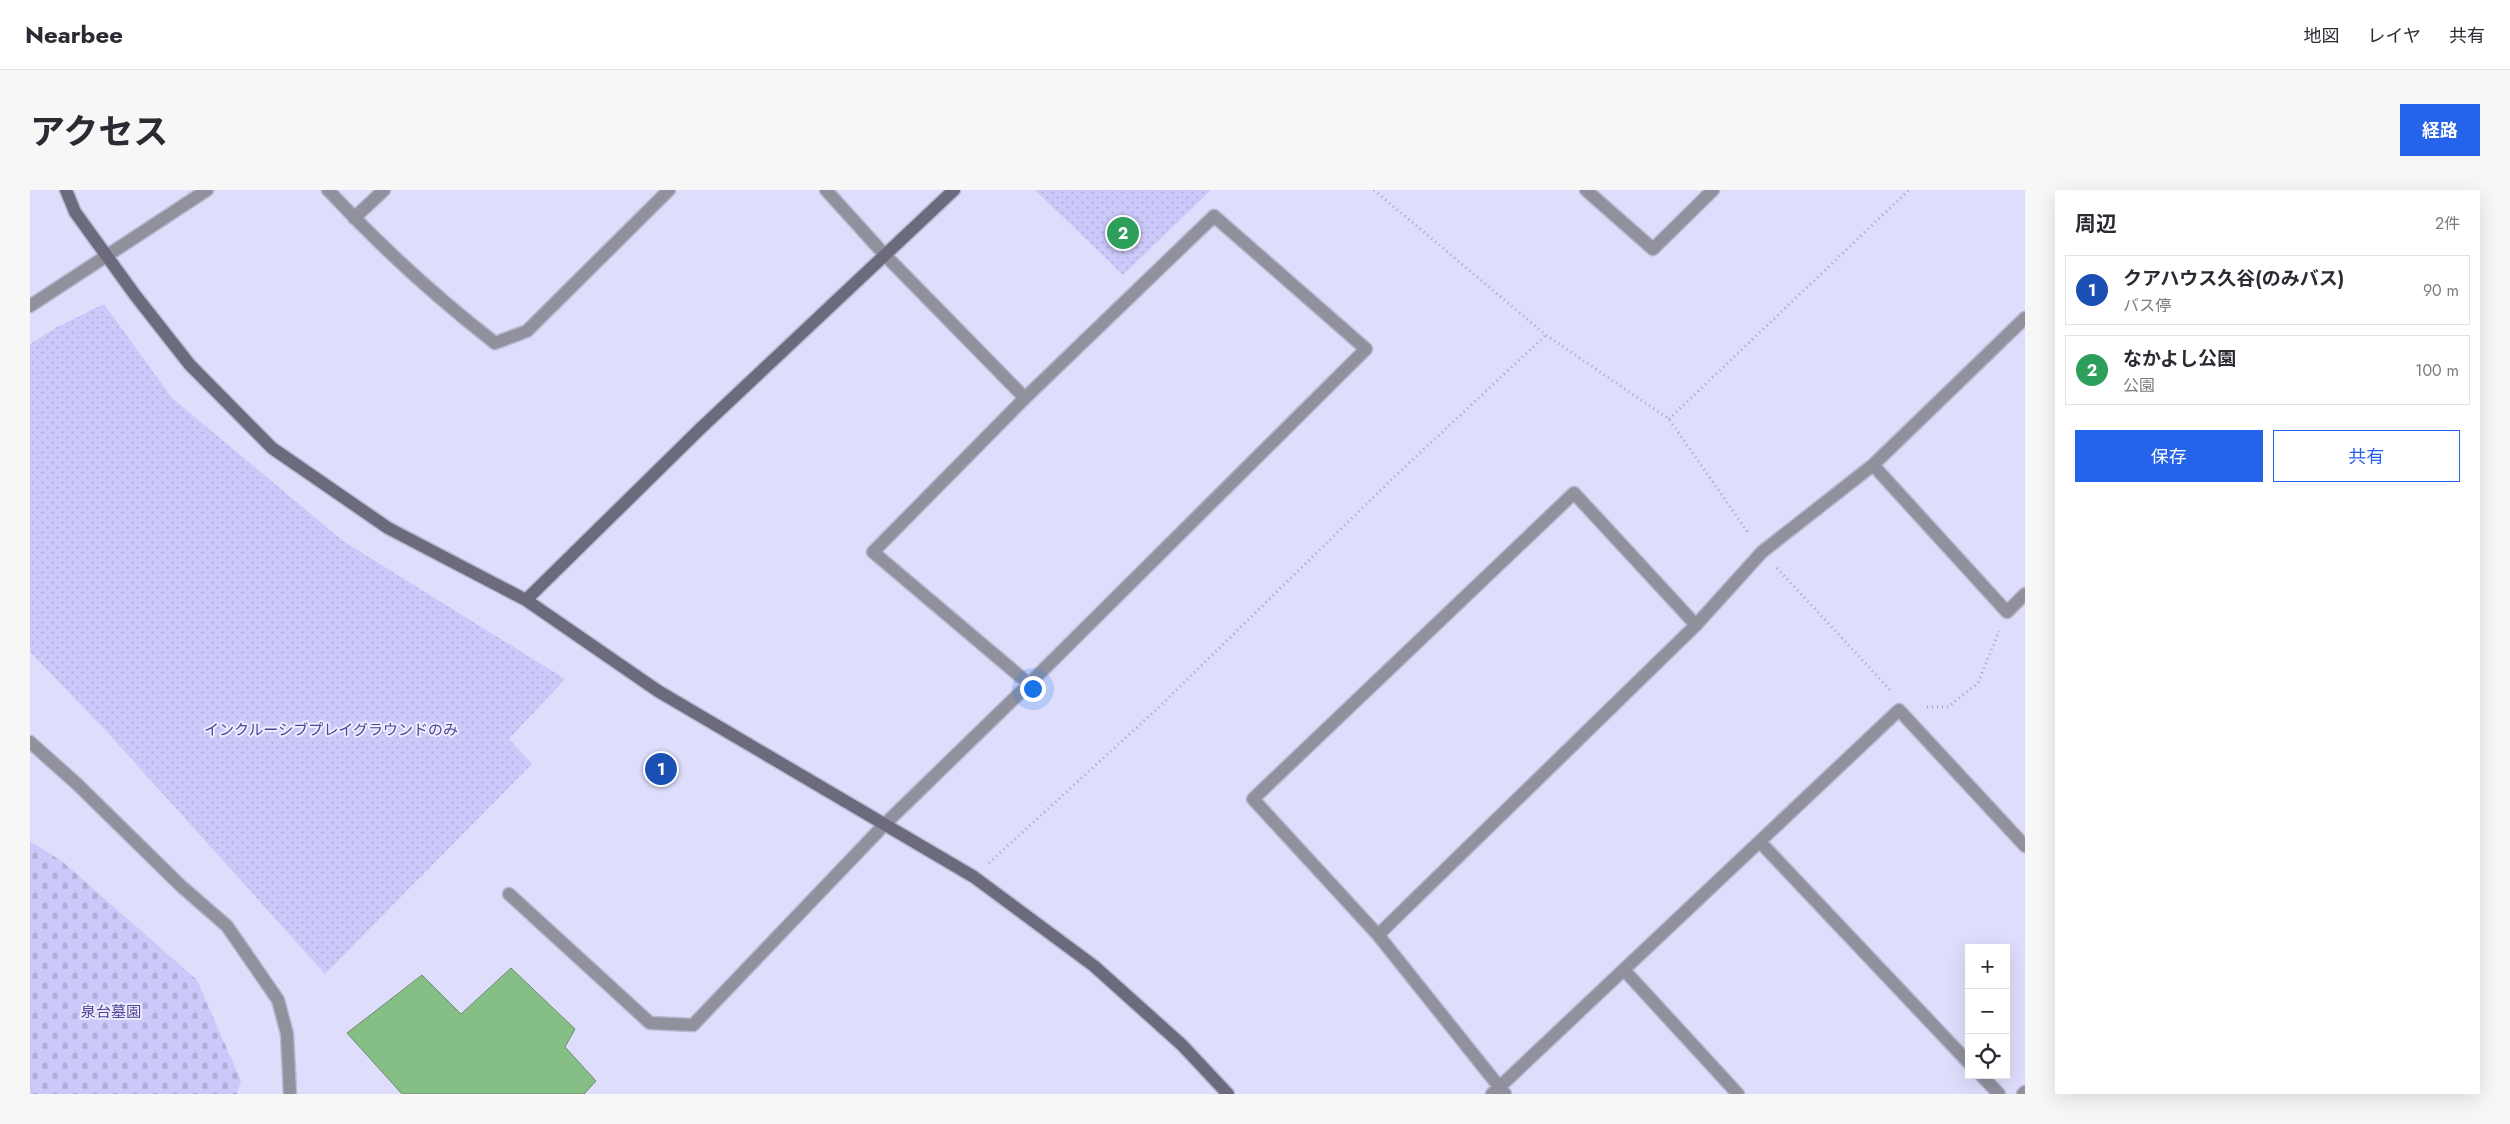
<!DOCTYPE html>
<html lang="ja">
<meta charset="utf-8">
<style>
body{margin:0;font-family:Jost,"Noto Sans JP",sans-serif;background:#f7f7f7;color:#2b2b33}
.controls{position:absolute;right:15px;bottom:15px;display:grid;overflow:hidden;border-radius:0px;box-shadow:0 5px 20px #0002}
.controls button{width:45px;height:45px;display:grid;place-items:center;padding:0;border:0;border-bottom:1px solid #e1e1e2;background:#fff;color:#2b2b33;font:25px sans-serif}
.you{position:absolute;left:1002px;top:498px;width:18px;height:18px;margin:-12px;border:4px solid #fff;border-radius:50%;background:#1a73e8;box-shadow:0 0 0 8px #1a73e833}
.badge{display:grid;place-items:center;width:32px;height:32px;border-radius:50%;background:#2563eb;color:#fff;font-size:16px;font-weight:700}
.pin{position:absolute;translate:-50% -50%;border:2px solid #fff;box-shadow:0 1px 5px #0006}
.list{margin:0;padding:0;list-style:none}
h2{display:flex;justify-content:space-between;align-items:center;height:65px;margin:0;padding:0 20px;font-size:21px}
h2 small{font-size:16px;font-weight:400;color:#7c7c81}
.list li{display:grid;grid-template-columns:32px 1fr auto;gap:15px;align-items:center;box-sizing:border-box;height:70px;margin:0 10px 10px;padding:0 10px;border:1px solid #e1e1e2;border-radius:0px}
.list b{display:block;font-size:19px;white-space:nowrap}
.list p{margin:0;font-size:16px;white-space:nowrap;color:#7c7c81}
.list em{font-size:16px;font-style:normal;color:#7c7c81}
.actions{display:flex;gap:10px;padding:15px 20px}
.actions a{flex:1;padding:11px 0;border:1px solid #2563eb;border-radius:0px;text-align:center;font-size:18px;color:#2563eb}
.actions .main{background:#2563eb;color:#fff}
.icon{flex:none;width:28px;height:28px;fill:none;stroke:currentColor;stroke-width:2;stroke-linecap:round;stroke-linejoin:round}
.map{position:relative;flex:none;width:1995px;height:904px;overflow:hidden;border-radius:0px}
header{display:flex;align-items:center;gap:30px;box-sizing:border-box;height:70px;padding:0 25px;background:#fff;border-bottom:1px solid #e1e1e2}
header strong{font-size:24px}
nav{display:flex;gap:28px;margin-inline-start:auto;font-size:18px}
.intro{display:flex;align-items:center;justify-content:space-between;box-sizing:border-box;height:120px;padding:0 30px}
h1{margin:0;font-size:35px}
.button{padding:12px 22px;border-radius:0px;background:#2563eb;color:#fff;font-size:18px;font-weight:700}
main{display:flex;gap:30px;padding:0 30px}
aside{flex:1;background:#fff;border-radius:0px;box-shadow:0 5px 20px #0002}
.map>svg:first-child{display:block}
.cemetery{fill:url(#cemetery-stones)}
.park{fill:url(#park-dots)}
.building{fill:#85bf86;stroke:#728872}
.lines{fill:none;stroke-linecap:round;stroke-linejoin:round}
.street-casing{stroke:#b9b9d4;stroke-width:15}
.secondary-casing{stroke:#b9b9d4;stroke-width:15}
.path{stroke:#a5a5bd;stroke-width:3;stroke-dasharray:1 4;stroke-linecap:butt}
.street{stroke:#91919e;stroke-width:12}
.secondary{stroke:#6b6b7d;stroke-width:12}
.labels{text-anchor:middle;stroke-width:4;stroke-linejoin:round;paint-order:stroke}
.park-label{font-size:15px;fill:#504396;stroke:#edecff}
</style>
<header>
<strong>Nearbee</strong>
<nav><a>地図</a><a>レイヤ</a><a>共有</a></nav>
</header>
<div class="intro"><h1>アクセス</h1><a class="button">経路</a></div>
<main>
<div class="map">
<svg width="1995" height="904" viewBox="0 0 1995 904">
<defs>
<pattern id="cemetery-stones" width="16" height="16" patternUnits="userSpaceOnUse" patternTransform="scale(1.25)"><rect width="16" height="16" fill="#cbc9fa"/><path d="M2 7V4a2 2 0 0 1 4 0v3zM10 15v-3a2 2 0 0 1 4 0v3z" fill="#aeadd7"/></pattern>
<pattern id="park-dots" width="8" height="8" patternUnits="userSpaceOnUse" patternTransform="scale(1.25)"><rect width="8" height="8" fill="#cbc9fa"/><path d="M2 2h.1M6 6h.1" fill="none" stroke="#aeadd7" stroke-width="1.8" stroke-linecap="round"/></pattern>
</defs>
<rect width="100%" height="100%" fill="#dedefc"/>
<path class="cemetery" d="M0,651L33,672L167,790L211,891L207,904H0Z"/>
<path class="park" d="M1005,0H1181L1093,85Z
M74,114L142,208L313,351L535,489L479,549L502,574L295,784L78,543L0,462V154L27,137Z"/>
<path class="building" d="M481,778L545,839L535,857L566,891L554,904H372L317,843L392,785L431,824Z"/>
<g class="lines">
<g class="street-casing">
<path id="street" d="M298,0C350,56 406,107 465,153L497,141L639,0
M796,0L854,64L995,208
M1556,0L1623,59L1683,0
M324,28L354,0
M0,116L177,0
M1843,275L1977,422L1995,404
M0,552L47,594L151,696L197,736L248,810L257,844L260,904
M1730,652L1939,873
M479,704L620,833L663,835L855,634L999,494L1336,159L1184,26L995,208L843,362L999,494
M1348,745L1223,609L1544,303L1666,435
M1595,781L1708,904
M1951,885L1969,904
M1462,904L1869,520L1995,656
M1475,904L1348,745L1666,435L1732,362L1843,275L1995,128
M1993,904L1995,902"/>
</g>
<g class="secondary-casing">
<path id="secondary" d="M36,0L45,22L105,105L160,175L242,258L358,338L496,410L628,501L944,687L1064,776L1152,855L1198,904
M496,410L671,238L924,0"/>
</g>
<path class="path" d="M1344,0L1516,145L1639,229L1719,344
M1639,229L1879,0
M1747,378L1860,500
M1897,517H1918L1948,493L1969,441
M959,673L1128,518L1362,289L1516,145"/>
<use href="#street" class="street"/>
<use href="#secondary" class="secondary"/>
</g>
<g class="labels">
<g class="park-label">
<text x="301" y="545">インクルーシブプレイグラウンドのみ</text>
<text x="81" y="827">泉台墓園</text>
</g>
</g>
</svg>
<div class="controls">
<button>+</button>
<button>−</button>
<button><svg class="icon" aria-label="locate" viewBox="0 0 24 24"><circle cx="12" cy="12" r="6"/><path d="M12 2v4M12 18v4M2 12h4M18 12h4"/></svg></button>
</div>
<div class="you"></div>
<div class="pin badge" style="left:631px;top:579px;background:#1a4fb4">1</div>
<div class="pin badge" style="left:1093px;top:43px;background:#2e9e5b">2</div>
</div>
<aside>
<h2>周辺<small>2件</small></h2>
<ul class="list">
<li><span class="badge" style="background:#1a4fb4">1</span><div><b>クアハウス久谷(のみバス)</b><p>バス停</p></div><em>90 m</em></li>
<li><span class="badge" style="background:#2e9e5b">2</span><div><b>なかよし公園</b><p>公園</p></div><em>100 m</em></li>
</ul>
<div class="actions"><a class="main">保存</a><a>共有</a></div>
</aside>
</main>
